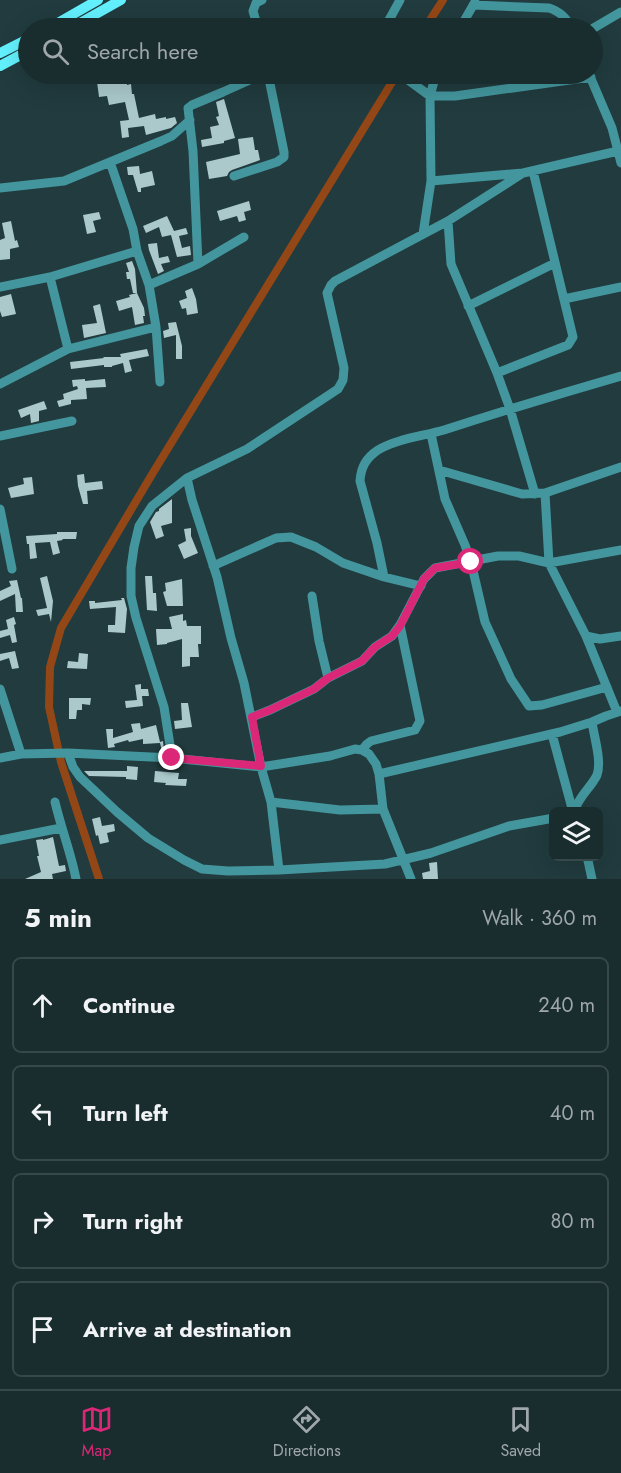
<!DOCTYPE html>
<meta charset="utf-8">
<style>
body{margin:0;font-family:Jost,sans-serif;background:#223436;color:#f1f3f6}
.controls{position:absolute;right:18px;bottom:18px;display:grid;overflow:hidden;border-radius:9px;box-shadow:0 6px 24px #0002}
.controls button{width:54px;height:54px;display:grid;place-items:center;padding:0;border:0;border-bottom:2px solid #37484a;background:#192c2e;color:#f1f3f6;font:30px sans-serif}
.stop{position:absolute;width:18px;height:18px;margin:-14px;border:4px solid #db2777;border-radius:50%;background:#fff}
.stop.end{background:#db2777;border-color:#fff;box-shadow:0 2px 6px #0008}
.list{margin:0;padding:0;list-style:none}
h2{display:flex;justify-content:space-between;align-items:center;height:78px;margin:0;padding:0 24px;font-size:26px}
h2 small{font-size:20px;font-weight:400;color:#9fa7aa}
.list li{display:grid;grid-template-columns:39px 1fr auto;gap:18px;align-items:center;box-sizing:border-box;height:96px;margin:0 12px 12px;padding:0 12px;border:2px solid #37484a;border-radius:9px}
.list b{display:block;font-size:22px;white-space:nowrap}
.list em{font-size:20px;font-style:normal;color:#9fa7aa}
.icon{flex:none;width:33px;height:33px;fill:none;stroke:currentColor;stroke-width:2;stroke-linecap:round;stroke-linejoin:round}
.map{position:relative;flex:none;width:621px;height:879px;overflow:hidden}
.search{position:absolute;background:#192c2e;box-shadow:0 6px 24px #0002;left:18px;right:18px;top:18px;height:66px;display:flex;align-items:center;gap:15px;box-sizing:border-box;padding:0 21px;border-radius:33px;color:#9fa7aa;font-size:22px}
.sheet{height:510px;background:#192c2e}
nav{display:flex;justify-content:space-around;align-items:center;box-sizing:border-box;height:84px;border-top:2px solid #37484a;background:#192c2e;font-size:16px;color:#9fa7aa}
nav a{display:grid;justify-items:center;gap:3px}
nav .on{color:#db2777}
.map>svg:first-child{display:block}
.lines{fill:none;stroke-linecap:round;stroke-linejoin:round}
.canal{stroke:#944716;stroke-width:8}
.building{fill:#abc9cb}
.minor{stroke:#43969d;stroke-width:9}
.major{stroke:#63f0fd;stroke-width:10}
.route{stroke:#db2777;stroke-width:8}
</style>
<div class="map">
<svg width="621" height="879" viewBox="0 0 621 879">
<rect width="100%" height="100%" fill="#213b3e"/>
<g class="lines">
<path class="canal" d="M425,28L443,0
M99,879L61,762L49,707L50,667L61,628L151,476L397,74"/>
</g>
<path class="building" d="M96,74H125L127,85L131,84L132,94H134L139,118L155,114L156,119L166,117V119L175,117L177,123L171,128L146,135L144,126L128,128L129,137L122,138L120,121L129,120L125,102L109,105L107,96L99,97Z
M224,99L235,138L224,141V143L202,147L201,140L212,138L210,127L219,125L216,117L219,116L216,102Z
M253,137L255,150H258L260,160L232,170L229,172L227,176L209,179L206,162L240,154L238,139Z
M139,166L140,174L152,171L155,185L141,188V192H138L133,175H128L127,167Z
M249,201L251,210L244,212L246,220L239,222L237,216L220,221L217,211Z
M99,212L101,219L93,221L96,232L87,234L83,215Z
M167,216L174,231L186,228L188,234L179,236L182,248L190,246L191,255L177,257L171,235L162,237L159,227L146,233L143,226Z
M11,221L15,241L17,240L19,247L10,249V259L0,260V240L5,238L2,223Z
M157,243L159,258L168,256L170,262L161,264L164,271L158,274L149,250L148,244Z
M132,261L135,269L137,293L144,308L145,316H143L144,323L135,325L132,307L119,311L116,301L130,297L129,295L137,293H133L130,279H127L126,272H129L126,263Z
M192,288L196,299L198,313L187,315L186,308L182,309L179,301L187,298L185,291Z
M11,294L16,314L2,317L0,311V297Z
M100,304L106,333L84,338L82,325L97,323L93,306Z
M176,322L182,346V359H176V335L164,338L163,331L169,329L168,323Z
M147,349L149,356L129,360L132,371L125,373L123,363L112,366V367H104V365L71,369L70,362L104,358L103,357H121L120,354Z
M85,379V381L105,379L106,387L86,388L87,399L71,400V404L59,407L57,401L64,399L63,394L78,389L77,386L73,387L72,380Z
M44,401L47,409L39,411V421L31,423L30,414L21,418L18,410Z
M84,474L85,483L102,481L103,489L87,491L88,504H83L78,486L77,475Z
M32,477L34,494L11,498L8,488L24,484L23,478Z
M172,499V523L161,526L164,536L156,539L150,522L156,512L159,511V509Z
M191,528V536L198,553L184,559L178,545L186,541L184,529Z
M57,532H77L76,539H62L63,540L57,541L60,553L53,555L50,542L35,543L37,558L30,559L29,544H27L26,536L57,534Z
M47,576L53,601L51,622L49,614L38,616L36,610L47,608L40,578Z
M145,576H152L153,593H156L157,611L147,610Z
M182,579L183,606H167L163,592L166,591L165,583Z
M17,580L21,598H22L23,612H16L15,594L0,601V591L11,586L9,581Z
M121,598H124L127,609L125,633L108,632V625H115L116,607L90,609L89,601H95V603L122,600Z
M183,614V621L186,620L187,626H201V644H198L199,657H190V666L182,667V639L167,643V644L157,645L156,629H172L169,617Z
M14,617L16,624L14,625L17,642L12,643L10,635L0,638V631L8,629L6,620Z
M15,651L19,668L12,669L9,658L0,661V654Z
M79,653L88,654L87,669L67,668L68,661L78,662Z
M141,684V689H148L149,696H142L143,706L126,708L125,701L137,700L135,685Z
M69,698H91L90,705L82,704V710H77L76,719H69Z
M181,703H188L192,727L175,729L174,721L182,720Z
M140,723L141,729L156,725L160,742L163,741L164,751H162L160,743L143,744V739L129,742L128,740L114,744L115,747L108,748L106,729H113V738L133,732L131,724Z
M127,766L138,767L137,780L126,779V777L89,776L84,771H127Z
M155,771L179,773L178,779H187L186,786L165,785L166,783L154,782Z
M100,817L102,826L114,824L115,831L107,833L109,842L100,844L98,835L96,836L92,819Z
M53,837L59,866L65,865L66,871L52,874L53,879H25L41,872L37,856H39L36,840L43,839V840Z
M437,862L438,879H423L422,873L430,871L429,863Z"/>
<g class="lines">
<path class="minor" d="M473,5L549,8C561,12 566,18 572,28
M258,28L253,11L256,3L262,0
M381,28L389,20L400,0
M460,28L475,2
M592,29L621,12
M400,74L430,96H455L591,77
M589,74L612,128L621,163
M110,162L133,229L137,251L149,285L156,327L160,382
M533,171L573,337L568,345L497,373L510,409L535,494
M234,176L277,162L284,157V152L268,74
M431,181L523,173L618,151
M0,188L64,181L161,141L172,136L190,120
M448,221L451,264L497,373
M423,234L431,181L430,96L436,74
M198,264L193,151L188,108L192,105L223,92L263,74
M50,277L68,349
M149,285L198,264L244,237
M0,287L50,277L137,251
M564,299L621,287
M468,306L555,263
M0,384L68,349L156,327
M431,434L445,499L465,545L471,562L485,622L511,679L529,706L542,705L607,687
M0,436L72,421
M439,470L522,494L545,493L621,467
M545,493L549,563L586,636L617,712
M0,509L12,569
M213,566L276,538L291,537L316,547L343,563L384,577L421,586
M384,577L377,543L360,481C361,467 366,458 378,450C396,439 423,436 444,430C503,411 562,393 621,376
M312,596L319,641L328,678
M586,636L600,639L621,636
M0,689L21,754
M252,717L270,710L314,689L328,678L362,661L375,647L392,636L400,625L424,579L435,568L498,556H519L549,563L621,550
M552,734L573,812
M362,750L367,744L371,741L415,730L420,721L400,625
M68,753L73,767L80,777L117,812L148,838L184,860L202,869L228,871L279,870L385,864L431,853L509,826L554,818
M0,758L21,754L68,753L172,758L261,767L330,756L355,749L362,750L369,754L376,764L379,774L383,809L411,879
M172,758L164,707L136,618L131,596V568L134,547L139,526L152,506L187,478
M379,774L560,732L592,722L606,716L621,711
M55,802C61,828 71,853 76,879
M271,802L340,810L383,809
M574,812C579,795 591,788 597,775C602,761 594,737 592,722
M0,840L61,828
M587,856L592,879
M279,870L271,802L261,767L244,683L231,638L217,577L192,500L187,478L247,449L338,389L343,380L344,368L327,293L331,285L335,281L448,221L523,173"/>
<path class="major" d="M49,28L98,0
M71,28L121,0
M0,53L28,39
M0,66L28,51"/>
</g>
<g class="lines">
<path class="route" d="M172,758L261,766L252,717L270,710L314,689L328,678L362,661L375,647L392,636L400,626L424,579L435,568L471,562"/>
</g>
</svg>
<div class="controls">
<button><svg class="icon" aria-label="layers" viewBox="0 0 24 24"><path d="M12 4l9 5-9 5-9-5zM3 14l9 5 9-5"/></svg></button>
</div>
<div class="stop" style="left:471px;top:562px"></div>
<div class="stop end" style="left:172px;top:758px"></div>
<div class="search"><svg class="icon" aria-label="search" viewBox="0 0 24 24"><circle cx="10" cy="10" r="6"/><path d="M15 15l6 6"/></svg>Search here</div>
</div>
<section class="sheet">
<h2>5 min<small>Walk · 360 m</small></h2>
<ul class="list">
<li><svg class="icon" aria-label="ahead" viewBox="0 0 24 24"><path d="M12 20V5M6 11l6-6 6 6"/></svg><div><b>Continue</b></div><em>240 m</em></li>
<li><svg class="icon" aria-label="left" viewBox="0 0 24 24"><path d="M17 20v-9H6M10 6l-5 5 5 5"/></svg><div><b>Turn left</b></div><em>40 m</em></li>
<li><svg class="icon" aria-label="right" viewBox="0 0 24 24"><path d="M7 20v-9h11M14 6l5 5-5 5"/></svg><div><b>Turn right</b></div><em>80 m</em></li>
<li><svg class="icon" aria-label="arrive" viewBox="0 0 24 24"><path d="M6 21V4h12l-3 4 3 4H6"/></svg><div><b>Arrive at destination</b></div></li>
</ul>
</section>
<nav>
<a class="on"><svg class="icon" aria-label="map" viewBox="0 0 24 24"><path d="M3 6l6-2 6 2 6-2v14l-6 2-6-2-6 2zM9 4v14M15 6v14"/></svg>Map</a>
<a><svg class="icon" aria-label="directions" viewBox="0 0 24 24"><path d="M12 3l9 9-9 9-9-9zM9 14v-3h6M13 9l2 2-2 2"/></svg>Directions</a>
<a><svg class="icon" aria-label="saved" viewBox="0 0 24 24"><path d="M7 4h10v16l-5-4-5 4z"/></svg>Saved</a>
</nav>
